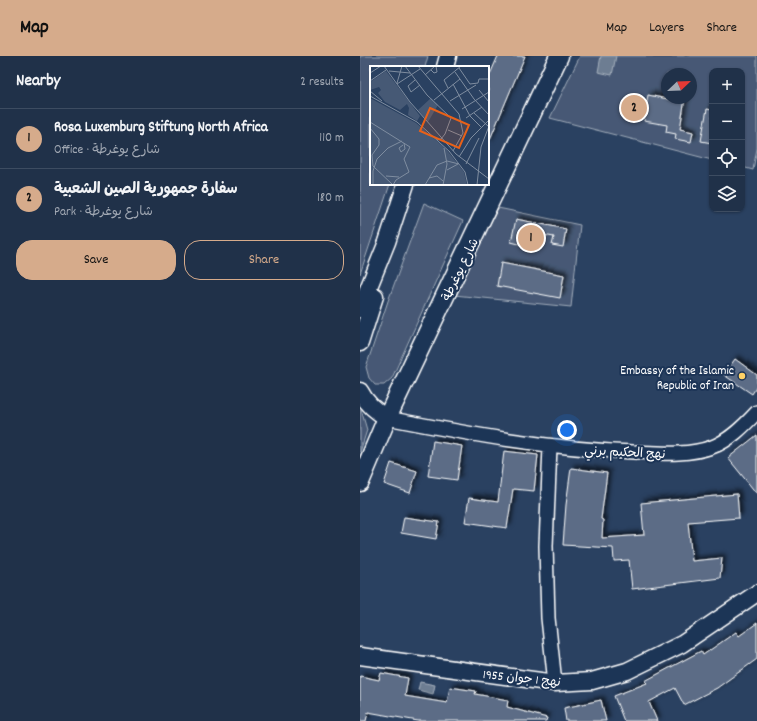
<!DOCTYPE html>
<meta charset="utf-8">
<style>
body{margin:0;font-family:Dekko,"Playpen Sans Arabic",sans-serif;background:#283950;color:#f1f3f6}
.controls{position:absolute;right:12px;top:12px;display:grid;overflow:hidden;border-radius:8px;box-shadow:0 1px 3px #0004}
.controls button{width:36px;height:36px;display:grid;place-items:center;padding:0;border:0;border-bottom:1px solid #3d4c61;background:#203149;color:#f1f3f6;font:20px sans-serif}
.compass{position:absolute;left:301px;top:12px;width:36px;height:36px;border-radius:50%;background:#203149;box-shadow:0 1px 3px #0004;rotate:67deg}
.you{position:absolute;left:207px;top:374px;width:14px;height:14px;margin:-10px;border:3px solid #fff;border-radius:50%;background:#1a73e8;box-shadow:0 0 0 6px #1a73e833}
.badge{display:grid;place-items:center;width:26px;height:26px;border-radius:50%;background:#d6ab8b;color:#111;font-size:13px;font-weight:700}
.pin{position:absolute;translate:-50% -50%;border:2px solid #fff;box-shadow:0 1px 4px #0006}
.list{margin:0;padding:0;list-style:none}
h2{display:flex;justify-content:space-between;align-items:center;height:52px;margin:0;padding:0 16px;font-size:17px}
h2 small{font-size:13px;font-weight:400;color:#a2a9b4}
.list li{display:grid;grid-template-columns:26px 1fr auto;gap:12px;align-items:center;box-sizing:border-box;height:60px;padding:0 16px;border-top:1px solid #3d4c61}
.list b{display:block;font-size:15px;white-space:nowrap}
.list p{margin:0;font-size:13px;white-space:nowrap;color:#a2a9b4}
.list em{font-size:13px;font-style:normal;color:#a2a9b4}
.actions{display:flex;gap:8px;padding:12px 16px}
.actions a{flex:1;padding:9px 0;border:1px solid #d6ab8b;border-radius:16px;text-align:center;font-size:14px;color:#d6ab8b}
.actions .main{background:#d6ab8b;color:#111}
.icon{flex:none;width:22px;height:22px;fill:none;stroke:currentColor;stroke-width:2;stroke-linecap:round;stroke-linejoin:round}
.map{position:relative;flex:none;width:397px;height:665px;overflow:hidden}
header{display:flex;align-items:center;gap:24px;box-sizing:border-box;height:56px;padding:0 20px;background:#d6ab8b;color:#111}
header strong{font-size:19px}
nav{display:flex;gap:22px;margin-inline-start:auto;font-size:14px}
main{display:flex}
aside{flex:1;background:#203149}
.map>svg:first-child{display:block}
.green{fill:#465975;stroke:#a2acba;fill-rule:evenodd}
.water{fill:#6d7d92;stroke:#a7b1be}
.building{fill:#5b6c86;stroke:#fff;filter:url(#shadow)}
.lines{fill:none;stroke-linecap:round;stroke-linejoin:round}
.minor-casing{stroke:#fff;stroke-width:16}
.tertiary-casing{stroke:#fff;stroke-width:19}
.secondary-casing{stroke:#fff;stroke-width:21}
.minor{stroke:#1d3557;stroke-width:13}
.tertiary{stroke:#1d3557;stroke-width:16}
.secondary{stroke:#1d3557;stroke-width:18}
.poi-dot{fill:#ffd166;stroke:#1d3557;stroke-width:1.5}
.labels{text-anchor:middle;stroke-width:4;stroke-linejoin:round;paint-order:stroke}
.street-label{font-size:13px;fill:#fff;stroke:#1d3557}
.poi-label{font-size:13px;fill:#fff;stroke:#1d3557;text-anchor:end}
.inset-road{fill:none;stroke:#7f8da0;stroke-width:1}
.view{fill:#e96118;fill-opacity:0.15;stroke:#e96118;stroke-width:2}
.inset-edge{fill:none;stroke:#fff;stroke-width:2}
</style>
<header>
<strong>Map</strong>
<nav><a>Map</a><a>Layers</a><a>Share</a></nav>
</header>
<main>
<aside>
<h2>Nearby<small>2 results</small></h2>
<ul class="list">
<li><span class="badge">1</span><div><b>Rosa Luxemburg Stiftung North Africa</b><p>Office · شارع يوغرطة</p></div><em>110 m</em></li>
<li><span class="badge">2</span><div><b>سفارة جمهورية الصين الشعبية</b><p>Park · شارع يوغرطة</p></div><em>180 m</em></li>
</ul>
<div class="actions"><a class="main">Save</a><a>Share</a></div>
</aside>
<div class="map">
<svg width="397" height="665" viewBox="0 0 397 665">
<defs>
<filter id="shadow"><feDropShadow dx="3.5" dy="-3.5" stdDeviation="2" flood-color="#0009"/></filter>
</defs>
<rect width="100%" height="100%" fill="#2a4161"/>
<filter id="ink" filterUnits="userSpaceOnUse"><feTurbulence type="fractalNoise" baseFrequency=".025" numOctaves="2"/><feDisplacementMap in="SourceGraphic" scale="8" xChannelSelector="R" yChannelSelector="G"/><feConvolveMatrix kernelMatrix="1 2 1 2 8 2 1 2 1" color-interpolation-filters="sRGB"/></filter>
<g filter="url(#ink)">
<path class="green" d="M0,0H68L65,11H11V128H30L0,218Z
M220,0H397V92L393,114L382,111V15H352V104L190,62ZM307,18H331V42H307Z
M64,147L103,165L32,322L24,329H15L9,322L6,311L28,245Z
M138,152L220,169L211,251L94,239Z
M0,350L7,374L0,396Z"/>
<path class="water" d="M241,0H256L252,19L238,16Z
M60,626L75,629L73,638L58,634Z"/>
<path class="building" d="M138,0H165L128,88V23Z
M288,39L312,44V42H325L320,73L333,76L331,86L315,83L316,78L306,76L307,69L284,65Z
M347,53L352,54V87L341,85Z
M156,163L206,173L203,191L192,189L194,181L166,176L163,189L151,186Z
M141,207L204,219L200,242L137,230Z
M375,303L397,319V330L392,338L364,319Z
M397,379V438L368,402Z
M73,385L102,390L97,424L68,420Z
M144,395L178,399L174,435L153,433L147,472L105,466L109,442L138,446Z
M31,407L57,415L50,437L24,428Z
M211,412L247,417L241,463L243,464L242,482L284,479L281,447L377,438L379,462L328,466L332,505L362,502L360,522L272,533L269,504L254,505L253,492L203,489L206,449Z
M44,461L79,466L76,483L41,477Z
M397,567V603L357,632L324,649L315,632L289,646L297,665H264L254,640L287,627L285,625L341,595L343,599L376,576L379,580Z
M21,617L48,622L45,640L87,647L90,631L116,635L115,638L148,644L147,651L187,662L186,665H58L8,656L6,665H0V620L19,624Z
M241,644L246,665H206L204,652Z"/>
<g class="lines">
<g class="minor-casing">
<path id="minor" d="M27,362C109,378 190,393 273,396C299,397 327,400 352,391C369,385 384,370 397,356
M190,390L186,490L188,562L195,627"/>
</g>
<g class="tertiary-casing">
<path id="tertiary" d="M85,11L88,0
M0,253L27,186L46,128
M0,287L15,240
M0,335C6,347 15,355 27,362
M0,600L195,627L232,625L267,615L322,588L397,537"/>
</g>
<g class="secondary-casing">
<path id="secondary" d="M0,426L27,362L199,0"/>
</g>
<use href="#minor" class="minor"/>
<use href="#tertiary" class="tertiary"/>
<use href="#secondary" class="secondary"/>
</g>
</g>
<circle class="poi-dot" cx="382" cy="320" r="4"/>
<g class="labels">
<g class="street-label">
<text transform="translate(99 213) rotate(-64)" y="5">شارع يوغرطة</text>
<text transform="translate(265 395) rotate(3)" y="5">نهج الحكيم برني</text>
<text transform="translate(162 621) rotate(6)" y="5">نهج 1 جوان 1955</text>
</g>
<g class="poi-label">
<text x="374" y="318">Embassy of the Islamic<tspan x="374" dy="15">Republic of Iran</tspan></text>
</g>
</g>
<g transform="translate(10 10)">
<rect width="119" height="119" fill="#2a4161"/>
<path d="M16,5L50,50L47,55L38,49L39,42L37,38L30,44L15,36L8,27L11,24L9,21L0,24V16ZM0,32L46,57L76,83L94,106L97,119H0ZM61,32L68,39L58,56L48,44Z" fill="#465975"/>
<path class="inset-road" d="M14,0L40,36L86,88L119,113M35,0L57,29L81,52L75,68L71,73L67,74M48,0L89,48L93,67L83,85M89,2L100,18L108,17M61,4L64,7L67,6L66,0M19,5L40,7M85,6L104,33L119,49M0,7L11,0M55,9L65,0M45,14L38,20L41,26L50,19M0,15L16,4M27,17L32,0M108,17L109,13H119M27,18L50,3M83,18L100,50L111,61M78,22L74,14L91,0M109,24L119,36M0,25L12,35M0,30L47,56L80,86M64,34L90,13M80,35L106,19M92,43L119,26M104,47L119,61M96,52L112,41M0,56L40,81L34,93L39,106L26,114L23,119M0,62L9,73V79M78,64L92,70M9,79L2,89L3,100L23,119M33,79L29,82L31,86L35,83L34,77M79,85L95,106L98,119M89,91L101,72L119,54M96,98L109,72M77,104L88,98M16,110L29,111M59,112L67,110L73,115M3,119V105L7,93L18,82L32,75M55,119L67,99L77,95L89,98M73,119L77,98L74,82M107,119L111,81L119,60"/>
<path class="view" d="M60,42L99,59L89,82L50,65Z"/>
<rect width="119" height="119" class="inset-edge"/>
</g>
</svg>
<div class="controls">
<button>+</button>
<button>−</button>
<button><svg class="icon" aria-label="locate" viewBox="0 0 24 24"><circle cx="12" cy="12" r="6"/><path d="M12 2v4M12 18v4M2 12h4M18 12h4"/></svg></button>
<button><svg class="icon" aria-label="layers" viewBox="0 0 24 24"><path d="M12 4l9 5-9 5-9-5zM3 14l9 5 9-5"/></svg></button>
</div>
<svg class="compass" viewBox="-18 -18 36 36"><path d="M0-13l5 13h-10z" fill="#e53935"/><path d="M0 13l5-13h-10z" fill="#a2a9b4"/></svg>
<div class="you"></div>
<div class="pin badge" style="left:171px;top:182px">1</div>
<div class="pin badge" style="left:274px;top:52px">2</div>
</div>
</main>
